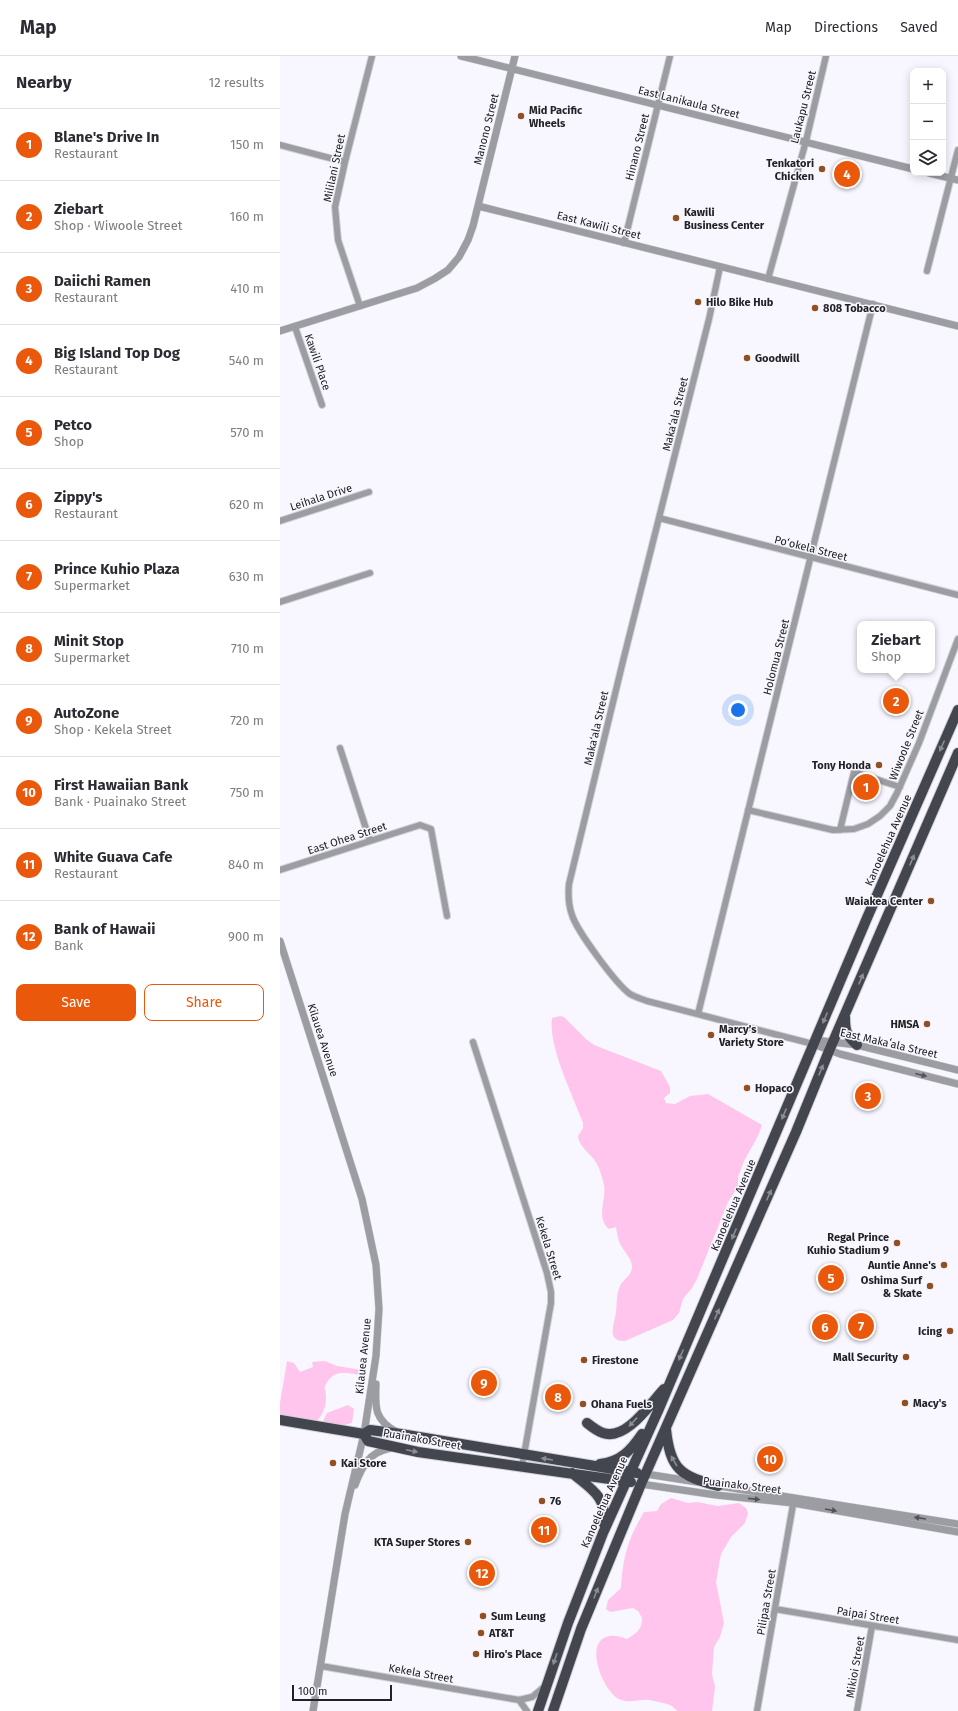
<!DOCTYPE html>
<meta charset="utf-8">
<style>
body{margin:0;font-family:"Fira Sans",sans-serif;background:#f7f7f7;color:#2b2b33}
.controls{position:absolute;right:12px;top:12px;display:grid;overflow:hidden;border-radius:8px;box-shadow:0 2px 10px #0003}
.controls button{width:36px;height:36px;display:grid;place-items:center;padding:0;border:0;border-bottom:1px solid #e1e1e2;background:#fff;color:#2b2b33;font:20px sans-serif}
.scale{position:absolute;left:12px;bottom:10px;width:100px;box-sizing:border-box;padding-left:4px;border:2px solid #222226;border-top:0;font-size:11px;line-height:14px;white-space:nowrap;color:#222226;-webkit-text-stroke:3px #f8f7ff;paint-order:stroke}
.you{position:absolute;left:458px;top:654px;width:14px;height:14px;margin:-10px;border:3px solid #fff;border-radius:50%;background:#1a73e8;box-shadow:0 0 0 6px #1a73e833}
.badge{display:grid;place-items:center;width:26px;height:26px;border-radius:50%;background:#ea580c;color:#fff;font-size:13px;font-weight:700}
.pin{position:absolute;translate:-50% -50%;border:2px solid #fff;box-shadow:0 1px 4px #0006}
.popup{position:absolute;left:577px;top:565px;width:78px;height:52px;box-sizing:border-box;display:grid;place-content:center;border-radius:8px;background:#fff;filter:drop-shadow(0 1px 3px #0005);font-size:13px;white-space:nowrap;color:#7c7c81}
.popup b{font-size:15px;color:#2b2b33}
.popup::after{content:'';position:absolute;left:50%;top:100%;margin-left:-8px;border:8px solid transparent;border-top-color:#fff}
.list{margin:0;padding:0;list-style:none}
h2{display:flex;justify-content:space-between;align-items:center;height:52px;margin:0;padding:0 16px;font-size:17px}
h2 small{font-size:13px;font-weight:400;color:#7c7c81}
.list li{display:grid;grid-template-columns:26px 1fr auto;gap:12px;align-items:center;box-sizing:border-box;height:72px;padding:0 16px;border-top:1px solid #e1e1e2}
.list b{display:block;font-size:15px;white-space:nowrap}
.list p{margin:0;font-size:13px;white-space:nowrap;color:#7c7c81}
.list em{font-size:13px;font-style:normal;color:#7c7c81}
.actions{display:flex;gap:8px;padding:12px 16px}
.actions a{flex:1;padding:9px 0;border:1px solid #ea580c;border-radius:8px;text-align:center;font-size:14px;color:#ea580c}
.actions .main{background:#ea580c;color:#fff}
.icon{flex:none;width:22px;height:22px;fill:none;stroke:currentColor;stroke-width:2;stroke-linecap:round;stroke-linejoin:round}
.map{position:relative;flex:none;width:678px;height:1655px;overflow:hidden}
header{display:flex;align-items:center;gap:24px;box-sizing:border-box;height:56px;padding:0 20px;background:#fff;border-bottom:1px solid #e1e1e2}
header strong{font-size:19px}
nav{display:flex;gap:22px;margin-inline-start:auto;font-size:14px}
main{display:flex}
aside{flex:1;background:#fff}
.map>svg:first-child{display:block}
.green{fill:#ffc5ec}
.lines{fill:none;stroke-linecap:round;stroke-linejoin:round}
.minor-casing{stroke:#d1d1d8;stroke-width:8}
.tertiary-casing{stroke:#d1d1d8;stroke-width:8}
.trunk-casing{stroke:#d1d1d8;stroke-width:12}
.minor{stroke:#9b9da2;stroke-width:6}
.tertiary{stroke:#9b9da2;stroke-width:7}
.trunk{stroke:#43464f;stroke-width:10}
.oneway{fill:#8b8d95}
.oneway2{fill:#525358}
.poi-dot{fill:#924f21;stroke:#f8f7ff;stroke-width:1.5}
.labels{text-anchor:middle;stroke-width:3;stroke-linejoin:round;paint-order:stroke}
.street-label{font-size:11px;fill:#222226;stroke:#f8f7ff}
.poi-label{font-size:11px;font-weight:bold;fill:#222226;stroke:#f8f7ff;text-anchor:start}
</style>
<header>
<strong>Map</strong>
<nav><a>Map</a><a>Directions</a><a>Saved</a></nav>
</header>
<main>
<aside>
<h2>Nearby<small>12 results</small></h2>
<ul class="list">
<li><span class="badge">1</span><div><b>Blane's Drive In</b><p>Restaurant</p></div><em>150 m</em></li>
<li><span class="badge">2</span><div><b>Ziebart</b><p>Shop · Wiwoole Street</p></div><em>160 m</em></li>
<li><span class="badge">3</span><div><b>Daiichi Ramen</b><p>Restaurant</p></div><em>410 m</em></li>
<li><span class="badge">4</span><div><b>Big Island Top Dog</b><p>Restaurant</p></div><em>540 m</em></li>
<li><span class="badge">5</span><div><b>Petco</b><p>Shop</p></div><em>570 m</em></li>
<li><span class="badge">6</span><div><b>Zippy's</b><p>Restaurant</p></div><em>620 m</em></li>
<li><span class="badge">7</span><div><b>Prince Kuhio Plaza</b><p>Supermarket</p></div><em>630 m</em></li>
<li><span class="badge">8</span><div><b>Minit Stop</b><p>Supermarket</p></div><em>710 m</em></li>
<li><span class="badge">9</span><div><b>AutoZone</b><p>Shop · Kekela Street</p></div><em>720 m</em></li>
<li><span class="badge">10</span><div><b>First Hawaiian Bank</b><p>Bank · Puainako Street</p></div><em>750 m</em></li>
<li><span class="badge">11</span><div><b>White Guava Cafe</b><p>Restaurant</p></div><em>840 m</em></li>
<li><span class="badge">12</span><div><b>Bank of Hawaii</b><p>Bank</p></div><em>900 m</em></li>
</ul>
<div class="actions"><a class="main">Save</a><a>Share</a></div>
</aside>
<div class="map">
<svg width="678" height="1655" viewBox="0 0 678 1655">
<rect width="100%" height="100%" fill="#f8f7ff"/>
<path class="green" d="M280,960L284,961L306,983L314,989L381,1015L390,1031V1037L384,1042L386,1047L395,1048L410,1040L428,1038L482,1069L478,1080L464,1105L458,1121V1131L448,1146L417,1223L412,1232L403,1243L399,1257L393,1264L345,1285C326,1286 334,1268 336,1257C337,1248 336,1236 341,1228C346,1221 352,1219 352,1210C351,1202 346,1198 342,1191C338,1186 337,1177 336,1171L329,1173C315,1161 327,1142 324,1129C322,1121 320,1112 315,1105C310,1097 299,1091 298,1080L303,1072V1067C293,1039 268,991 272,962Z
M7,1305L14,1307L20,1316L33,1311L32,1306L45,1305L57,1310L82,1314L80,1319C65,1316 53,1313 45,1330C44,1333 46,1337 46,1340C46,1351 44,1357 36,1366L0,1359V1347Z
M68,1349L74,1353L72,1367L64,1369L45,1367L43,1365L47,1357Z
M391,1442L408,1447L417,1446L438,1450L459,1447L466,1452L468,1457L465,1467L451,1481L441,1498L436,1526L444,1567L440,1581L434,1591L432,1618L435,1630L432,1655C424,1655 404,1655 398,1655C395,1654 393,1650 390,1649C384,1647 376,1645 369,1644C360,1643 348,1648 339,1643C324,1636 304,1589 326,1581C333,1578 341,1581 347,1583C357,1577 362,1573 362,1562L358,1555L353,1552L330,1556L326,1553L328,1544L341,1532C343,1500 348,1483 364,1456L377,1455L381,1448Z"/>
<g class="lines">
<g class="minor-casing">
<path id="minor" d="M0,89L65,106
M344,187L390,0
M440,211L429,263L343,605L289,828C288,839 288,848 292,859C297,875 336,928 350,938C355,941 362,943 367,945L533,988
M647,215L678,94
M488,223L526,85L546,0
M80,250L58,184L55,151L65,106L92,0
M15,271L42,349
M379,462L678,539
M0,465L89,436
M0,546L90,517
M60,692L90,785
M468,754L553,774L574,773L588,768L600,760L610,750L617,737L639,687L678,583
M560,774L574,716L620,731
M0,814L140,769L151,773L167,860
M418,958L593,248
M193,986L267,1217L271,1236V1247L242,1410
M495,1553L678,1584
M41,1610L239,1644L252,1641L264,1631
M239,1644L247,1655
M477,1655L514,1443
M577,1655L592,1570"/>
</g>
<g class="tertiary-casing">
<path id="tertiary" d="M181,0L633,113
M649,117L678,124
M198,150L678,270
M0,275L137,232L154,223L168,214L179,201L188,184L193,170L235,0
M0,885L82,1143L96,1209L99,1253L96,1300L84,1378L65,1458L33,1655
M535,984L577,989L678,1014
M533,988L560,998L678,1028
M96,1328C95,1351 94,1364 117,1376
M366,1418L417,1426
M361,1428L436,1439L513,1447L678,1476
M75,1429C82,1410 89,1396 111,1392
M433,1429L678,1468"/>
</g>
<g class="trunk-casing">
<path id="trunk" d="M565,961C565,975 566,979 577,989
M0,1364L84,1378
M307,1367C312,1371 317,1375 323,1377C346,1385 370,1348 384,1333
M386,1373C390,1414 401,1420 438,1430
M84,1378L90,1374L121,1378L357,1417
M84,1378L88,1385L138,1396L351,1426
M320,1408C341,1406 351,1394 362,1378
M292,1417C311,1433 327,1440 324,1468
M258,1655L288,1567L323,1477L378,1355L587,862L678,654
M273,1655L301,1573L361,1428L516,1076L549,995L678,697"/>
</g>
<use href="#minor" class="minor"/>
<use href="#tertiary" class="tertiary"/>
<use href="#trunk" class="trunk"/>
</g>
<defs><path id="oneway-solid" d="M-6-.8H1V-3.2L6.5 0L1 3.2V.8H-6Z"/></defs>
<g class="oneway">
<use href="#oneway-solid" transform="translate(662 690) rotate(114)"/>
<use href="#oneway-solid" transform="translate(632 804) rotate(-67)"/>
<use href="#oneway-solid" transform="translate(581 923) rotate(-67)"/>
<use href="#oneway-solid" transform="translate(545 962) rotate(113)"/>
<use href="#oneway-solid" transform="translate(541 1014) rotate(-68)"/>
<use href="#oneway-solid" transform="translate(504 1058) rotate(113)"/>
<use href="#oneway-solid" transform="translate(489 1139) rotate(-66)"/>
<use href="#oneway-solid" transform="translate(454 1178) rotate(113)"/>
<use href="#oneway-solid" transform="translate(437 1258) rotate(-66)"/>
<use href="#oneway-solid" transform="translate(401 1299) rotate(113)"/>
<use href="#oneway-solid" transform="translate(353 1366) rotate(133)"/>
<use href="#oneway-solid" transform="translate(132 1395) rotate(12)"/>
<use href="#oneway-solid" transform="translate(267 1403) rotate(-171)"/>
<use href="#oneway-solid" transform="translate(394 1405) rotate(-120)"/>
<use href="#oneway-solid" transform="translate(316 1537) rotate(-68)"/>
<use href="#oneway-solid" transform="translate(275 1603) rotate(109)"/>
</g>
<g class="oneway2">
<use href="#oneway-solid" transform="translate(641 1019) rotate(14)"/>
<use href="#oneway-solid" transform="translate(474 1443) rotate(6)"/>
<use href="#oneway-solid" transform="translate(551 1454) rotate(10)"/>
<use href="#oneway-solid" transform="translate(640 1462) rotate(-171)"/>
</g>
<g class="poi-dot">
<circle cx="241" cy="60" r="4"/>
<circle cx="542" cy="113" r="4"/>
<circle cx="396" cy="162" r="4"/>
<circle cx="418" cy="246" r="4"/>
<circle cx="535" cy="252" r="4"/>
<circle cx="467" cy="302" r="4"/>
<circle cx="599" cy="709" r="4"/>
<circle cx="651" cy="845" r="4"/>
<circle cx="647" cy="968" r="4"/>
<circle cx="431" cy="979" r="4"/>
<circle cx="467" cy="1032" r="4"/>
<circle cx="617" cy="1187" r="4"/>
<circle cx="664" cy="1209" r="4"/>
<circle cx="650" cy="1230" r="4"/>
<circle cx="670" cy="1275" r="4"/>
<circle cx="626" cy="1301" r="4"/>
<circle cx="304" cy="1304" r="4"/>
<circle cx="625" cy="1347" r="4"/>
<circle cx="303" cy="1348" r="4"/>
<circle cx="53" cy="1407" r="4"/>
<circle cx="262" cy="1445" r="4"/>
<circle cx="188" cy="1486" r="4"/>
<circle cx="203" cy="1560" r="4"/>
<circle cx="201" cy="1577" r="4"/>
<circle cx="196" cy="1598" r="4"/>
</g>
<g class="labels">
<g class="street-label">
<text transform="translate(409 46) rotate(14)" y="4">East Lanikaula Street</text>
<text transform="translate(523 51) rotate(-76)" y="4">Laukapu Street</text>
<text transform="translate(206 73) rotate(-76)" y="4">Manono Street</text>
<text transform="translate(357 91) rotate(-76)" y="4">Hinano Street</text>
<text transform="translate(54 112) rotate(-78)" y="4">Mililani Street</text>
<text transform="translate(319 169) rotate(14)" y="4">East Kawili Street</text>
<text transform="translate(38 306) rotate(71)" y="4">Kawili Place</text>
<text transform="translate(395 358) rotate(-76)" y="4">Maka‘ala Street</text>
<text transform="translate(41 441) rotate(-18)" y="4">Leihala Drive</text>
<text transform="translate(531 492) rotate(14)" y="4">Po‘okela Street</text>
<text transform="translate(496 601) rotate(-76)" y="4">Holomua Street</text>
<text transform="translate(316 672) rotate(-77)" y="4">Maka‘ala Street</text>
<text transform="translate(626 689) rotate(-68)" y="4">Wiwoole Street</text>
<text transform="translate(67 782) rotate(-18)" y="4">East Ohea Street</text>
<text transform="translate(608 784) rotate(-66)" y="4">Kanoelehua Avenue</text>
<text transform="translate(43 984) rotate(72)" y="4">Kilauea Avenue</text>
<text transform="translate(609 987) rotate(13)" y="4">East Makaʻala Street</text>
<text transform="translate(453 1149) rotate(-67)" y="4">Kanoelehua Avenue</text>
<text transform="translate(269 1192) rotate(73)" y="4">Kekela Street</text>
<text transform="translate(83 1300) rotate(-84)" y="4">Kilauea Avenue</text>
<text transform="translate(142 1383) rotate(10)" y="4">Puainako Street</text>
<text transform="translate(462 1429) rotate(7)" y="4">Puainako Street</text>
<text transform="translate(324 1446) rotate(-66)" y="4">Kanoelehua Avenue</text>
<text transform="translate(486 1546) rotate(-80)" y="4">Pilipaa Street</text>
<text transform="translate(588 1559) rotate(9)" y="4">Paipai Street</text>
<text transform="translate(575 1611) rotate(-80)" y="4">Mikioi Street</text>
<text transform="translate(141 1617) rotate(10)" y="4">Kekela Street</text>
</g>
<g class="poi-label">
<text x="249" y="58">Mid Pacific<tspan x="249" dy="13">Wheels</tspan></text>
<text x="534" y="111" text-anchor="end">Tenkatori<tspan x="534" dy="13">Chicken</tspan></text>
<text x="404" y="160">Kawili<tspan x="404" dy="13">Business Center</tspan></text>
<text x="426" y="250">Hilo Bike Hub</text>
<text x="543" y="256">808 Tobacco</text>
<text x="475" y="306">Goodwill</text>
<text x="591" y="713" text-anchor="end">Tony Honda</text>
<text x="643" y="849" text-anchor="end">Waiakea Center</text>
<text x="639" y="972" text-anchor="end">HMSA</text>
<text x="439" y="977">Marcy’s<tspan x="439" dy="13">Variety Store</tspan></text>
<text x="475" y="1036">Hopaco</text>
<text x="609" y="1185" text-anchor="end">Regal Prince<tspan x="609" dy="13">Kuhio Stadium 9</tspan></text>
<text x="656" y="1213" text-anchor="end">Auntie Anne's</text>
<text x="642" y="1228" text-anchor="end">Oshima Surf<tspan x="642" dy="13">&amp; Skate</tspan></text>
<text x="662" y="1279" text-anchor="end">Icing</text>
<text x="618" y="1305" text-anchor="end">Mall Security</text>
<text x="312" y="1308">Firestone</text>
<text x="633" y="1351">Macy's</text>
<text x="311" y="1352">Ohana Fuels</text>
<text x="61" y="1411">Kai Store</text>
<text x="270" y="1449">76</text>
<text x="180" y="1490" text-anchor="end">KTA Super Stores</text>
<text x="211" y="1564">Sum Leung</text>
<text x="209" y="1581">AT&amp;T</text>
<text x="204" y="1602">Hiro's Place</text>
</g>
</g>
</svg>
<div class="controls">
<button>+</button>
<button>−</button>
<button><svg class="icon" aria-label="layers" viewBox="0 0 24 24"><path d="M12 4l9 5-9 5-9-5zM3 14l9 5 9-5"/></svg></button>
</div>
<div class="scale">100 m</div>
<div class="you"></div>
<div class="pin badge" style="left:586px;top:731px">1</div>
<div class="pin badge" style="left:616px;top:645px">2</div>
<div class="popup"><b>Ziebart</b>Shop</div>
<div class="pin badge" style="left:588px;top:1040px">3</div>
<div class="pin badge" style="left:567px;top:118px">4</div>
<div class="pin badge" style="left:551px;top:1222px">5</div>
<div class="pin badge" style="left:545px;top:1271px">6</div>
<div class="pin badge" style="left:581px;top:1270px">7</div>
<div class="pin badge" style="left:278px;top:1341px">8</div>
<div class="pin badge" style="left:204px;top:1327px">9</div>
<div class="pin badge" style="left:490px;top:1403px">10</div>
<div class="pin badge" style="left:264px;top:1474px">11</div>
<div class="pin badge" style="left:202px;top:1517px">12</div>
</div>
</main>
